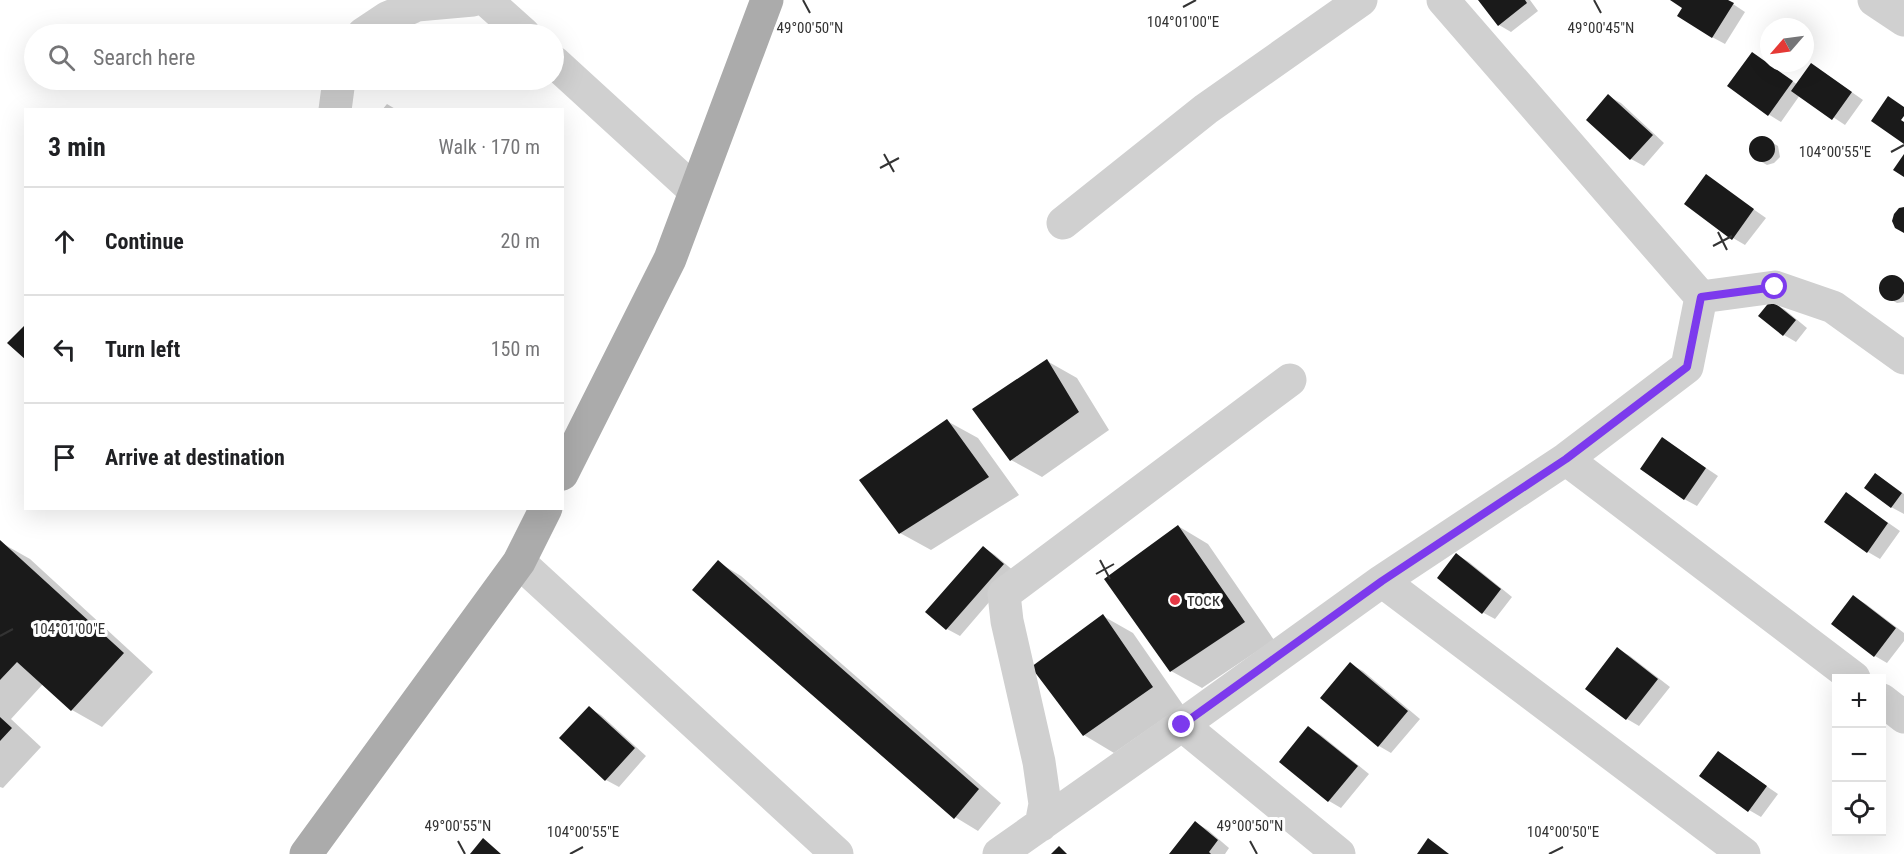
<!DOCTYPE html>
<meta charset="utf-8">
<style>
body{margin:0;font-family:"Roboto Condensed",sans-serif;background:#f6f6f6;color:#202124}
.controls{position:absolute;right:18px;bottom:18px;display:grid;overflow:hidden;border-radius:0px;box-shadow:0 6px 24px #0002}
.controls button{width:54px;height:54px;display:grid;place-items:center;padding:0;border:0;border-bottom:2px solid #e0e0e0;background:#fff;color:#202124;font:30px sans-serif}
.compass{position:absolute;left:1760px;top:18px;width:54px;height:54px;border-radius:50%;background:#fff;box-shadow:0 6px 24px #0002;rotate:242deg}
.stop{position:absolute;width:18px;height:18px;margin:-14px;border:4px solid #7c3aed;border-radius:50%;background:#fff}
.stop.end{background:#7c3aed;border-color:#fff;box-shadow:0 2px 6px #0008}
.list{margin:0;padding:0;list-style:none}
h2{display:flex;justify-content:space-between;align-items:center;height:78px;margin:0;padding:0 24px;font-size:26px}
h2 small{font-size:20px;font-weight:400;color:#757577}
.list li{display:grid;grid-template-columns:39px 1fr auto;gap:18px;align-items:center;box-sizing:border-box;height:108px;padding:0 24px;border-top:2px solid #e0e0e0}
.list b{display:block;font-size:22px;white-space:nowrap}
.list em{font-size:20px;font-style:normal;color:#757577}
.icon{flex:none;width:33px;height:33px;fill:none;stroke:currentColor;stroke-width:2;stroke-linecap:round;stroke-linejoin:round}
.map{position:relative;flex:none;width:1904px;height:854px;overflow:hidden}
.search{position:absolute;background:#fff;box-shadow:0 6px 24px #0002;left:24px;top:24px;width:540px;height:66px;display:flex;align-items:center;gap:15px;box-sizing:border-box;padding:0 21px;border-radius:33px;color:#757577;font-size:22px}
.panel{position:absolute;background:#fff;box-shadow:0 6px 24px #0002;left:24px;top:108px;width:540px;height:402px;border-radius:0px}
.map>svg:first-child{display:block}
.shadow{fill:#0003}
.building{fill:#1a1a1a}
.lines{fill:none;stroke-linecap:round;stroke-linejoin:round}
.minor{stroke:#d0d0d0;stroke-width:33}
.major{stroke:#ababab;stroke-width:33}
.route{stroke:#7c3aed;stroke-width:8}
.ticks{fill:none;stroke:#333;stroke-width:2}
.poi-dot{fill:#e63946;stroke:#fff;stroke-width:2}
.labels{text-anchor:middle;stroke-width:6;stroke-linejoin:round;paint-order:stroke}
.poi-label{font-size:18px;fill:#333;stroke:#fff;text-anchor:start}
.ticks-label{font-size:15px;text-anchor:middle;fill:#333;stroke:#fff;stroke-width:6;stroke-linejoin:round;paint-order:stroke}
</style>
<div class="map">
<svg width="1904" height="854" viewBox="0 0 1904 854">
<rect width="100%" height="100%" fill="#fff"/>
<path class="shadow" d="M1480,0H1530L1538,11L1511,32L1499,25Z
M1674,0H1727L1745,12L1725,44L1712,37L1685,8Z
M1752,54L1798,85L1823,72L1863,100L1845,125L1800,95L1781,122L1768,114Z
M1608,96L1621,103L1664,143L1644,166L1631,159Z
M387,104L397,110H382Z
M1760,138H1764L1778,146L1780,157L1774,163L1767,165L1753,157L1751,147L1754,141Z
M1706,176L1766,218L1745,245L1733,238Z
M1890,276L1894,277L1904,282V302L1897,303L1883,295L1880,289L1884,280Z
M1771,302L1784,309L1807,328L1796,342L1784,335Z
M1047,361L1077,378L1109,430L1042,477L1011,460Z
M947,421L978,438L1019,495L931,550L900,533Z
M1663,439L1718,476L1697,506L1684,499Z
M1876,474L1904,494V514L1891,507Z
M1847,494L1900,531L1880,559L1868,552Z
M1178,526L1208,544L1274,640L1202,688L1171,671Z
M0,542L30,559L153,672L102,727L72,710L43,684L11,719L41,747L3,788L0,787Z
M983,547L995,555L1015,572L960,636L947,629L927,611Z
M1457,555L1469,562L1512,597L1495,619L1482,612Z
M718,562L741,576L1001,803L978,831L955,817Z
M1854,597L1866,604L1904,633V641L1887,663L1875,656Z
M1103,616L1133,633L1183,705L1114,753L1084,735Z
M1618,649L1630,656L1670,687L1639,726L1627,719L1587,688Z
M1350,664L1363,671L1420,719L1391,753L1379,746Z
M589,708L601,715L646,756L619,787L606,780L561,738Z
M1309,728L1321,735L1369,774L1341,808L1329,801L1281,761Z
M1718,753L1778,794L1761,817L1749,810Z
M1196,823L1208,830L1229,848L1225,854H1173Z"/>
<path class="building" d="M1478,0H1525L1527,3L1498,26Z
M1670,0H1728L1734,3L1712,38L1677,16L1682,8Z
M1752,52L1793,81L1768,116L1727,86Z
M1811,63L1852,92L1832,120L1791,91Z
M1608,94L1653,135L1630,160L1586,120Z
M1888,96L1904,107V116L1901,120L1904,122V144L1871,121Z
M1749 149a13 13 0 1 1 26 0a13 13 0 1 1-26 0Z
M1904,154V177L1893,170Z
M1706,174L1754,209L1732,240L1684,204Z
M1904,207V233L1895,228L1892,221L1894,214L1899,208Z
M1879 288a13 13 0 1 1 26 0a13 13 0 1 1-26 0Z
M1771,300L1796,320L1783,336L1758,316Z
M26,324V360L7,343Z
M1047,359L1079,412L1010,461L972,409Z
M947,419L989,477L899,534L859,480Z
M1662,437L1706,468L1684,500L1640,469Z
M1875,473L1902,493L1891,508L1864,488Z
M1846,492L1888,523L1867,553L1824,522Z
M1178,525L1245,622L1170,672L1104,579Z
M0,540L124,653L71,711L17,662L0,680Z
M983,546L1004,564L946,630L925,612Z
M1456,553L1501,589L1482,614L1437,578Z
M718,560L979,789L954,819L692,590Z
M1853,595L1896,628L1874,657L1831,624Z
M1103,614L1153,687L1083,736L1031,667Z
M1617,647L1658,679L1626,720L1585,689Z
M1350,662L1408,711L1378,747L1320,698Z
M589,706L635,748L605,781L559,738Z
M0,717L12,728L0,741Z
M1308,726L1358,766L1328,802L1279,762Z
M1718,751L1767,786L1748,812L1699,776Z
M1195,821L1218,840L1209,852L1211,854H1169Z
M483,838L501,854H470Z
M1428,838L1449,854H1417Z
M1059,846L1067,854H1051Z"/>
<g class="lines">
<path class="minor" d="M486,0L524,34
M1443,0L1701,297
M1874,0L1904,20
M363,34L387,18L417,5L473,0
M554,62L695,191
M335,110L339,80
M1063,223L1206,109L1361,0
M1701,297L1775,287L1833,307L1904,358
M1566,459L1854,678
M519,562L837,854
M1382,581L1744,854
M1882,700L1904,717
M1182,725L1339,854
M1041,825L1045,804L1039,762L1007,621L1004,594L1290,380
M999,854L1182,725L1382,581L1566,459L1687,367L1701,297"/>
<path class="major" d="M562,474L670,259L767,0
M306,854L519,562L546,508"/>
</g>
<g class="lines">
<path class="route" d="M1182,725L1382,581L1566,459L1687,367L1701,297L1775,287"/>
</g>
<path class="ticks" d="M803,0L810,13M1594,0L1601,13M1183,7L1196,0M1891,152L1904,145M884,154L894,172M880,168L899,158M1718,232L1727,250M1713,246L1732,236M1100,560L1110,579M1096,574L1114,564M0,636L13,629M458,841L465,854M1250,841L1257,854M570,854L583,847M1549,854L1563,847"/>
<circle class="poi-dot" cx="1175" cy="600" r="6"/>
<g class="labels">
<g class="poi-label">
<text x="1187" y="606">тоск</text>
</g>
</g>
<g class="ticks-label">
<text x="1183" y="27">104°01'00"E</text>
<text x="810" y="33">49°00'50"N</text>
<text x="1601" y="33">49°00'45"N</text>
<text x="1835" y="157">104°00'55"E</text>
<text x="69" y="634">104°01'00"E</text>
<text x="458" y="831">49°00'55"N</text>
<text x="1250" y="831">49°00'50"N</text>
<text x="583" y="837">104°00'55"E</text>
<text x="1563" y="837">104°00'50"E</text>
</g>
</svg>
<div class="controls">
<button>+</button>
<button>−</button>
<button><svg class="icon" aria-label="locate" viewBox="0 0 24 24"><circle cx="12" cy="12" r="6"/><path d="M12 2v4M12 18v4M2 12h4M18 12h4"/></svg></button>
</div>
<svg class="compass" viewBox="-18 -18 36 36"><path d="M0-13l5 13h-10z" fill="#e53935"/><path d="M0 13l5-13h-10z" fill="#757577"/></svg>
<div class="stop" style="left:1775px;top:287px"></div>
<div class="stop end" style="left:1182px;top:725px"></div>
<div class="search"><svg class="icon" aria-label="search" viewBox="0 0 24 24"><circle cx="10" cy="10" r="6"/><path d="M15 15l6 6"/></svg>Search here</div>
<section class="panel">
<h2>3 min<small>Walk · 170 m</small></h2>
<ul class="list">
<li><svg class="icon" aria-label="ahead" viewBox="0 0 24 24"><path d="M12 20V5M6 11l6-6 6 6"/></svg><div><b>Continue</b></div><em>20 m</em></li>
<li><svg class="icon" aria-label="left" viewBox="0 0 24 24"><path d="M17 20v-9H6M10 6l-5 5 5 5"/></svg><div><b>Turn left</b></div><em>150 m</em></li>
<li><svg class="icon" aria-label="arrive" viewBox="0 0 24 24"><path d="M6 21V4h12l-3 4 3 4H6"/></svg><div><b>Arrive at destination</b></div></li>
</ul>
</section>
</div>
